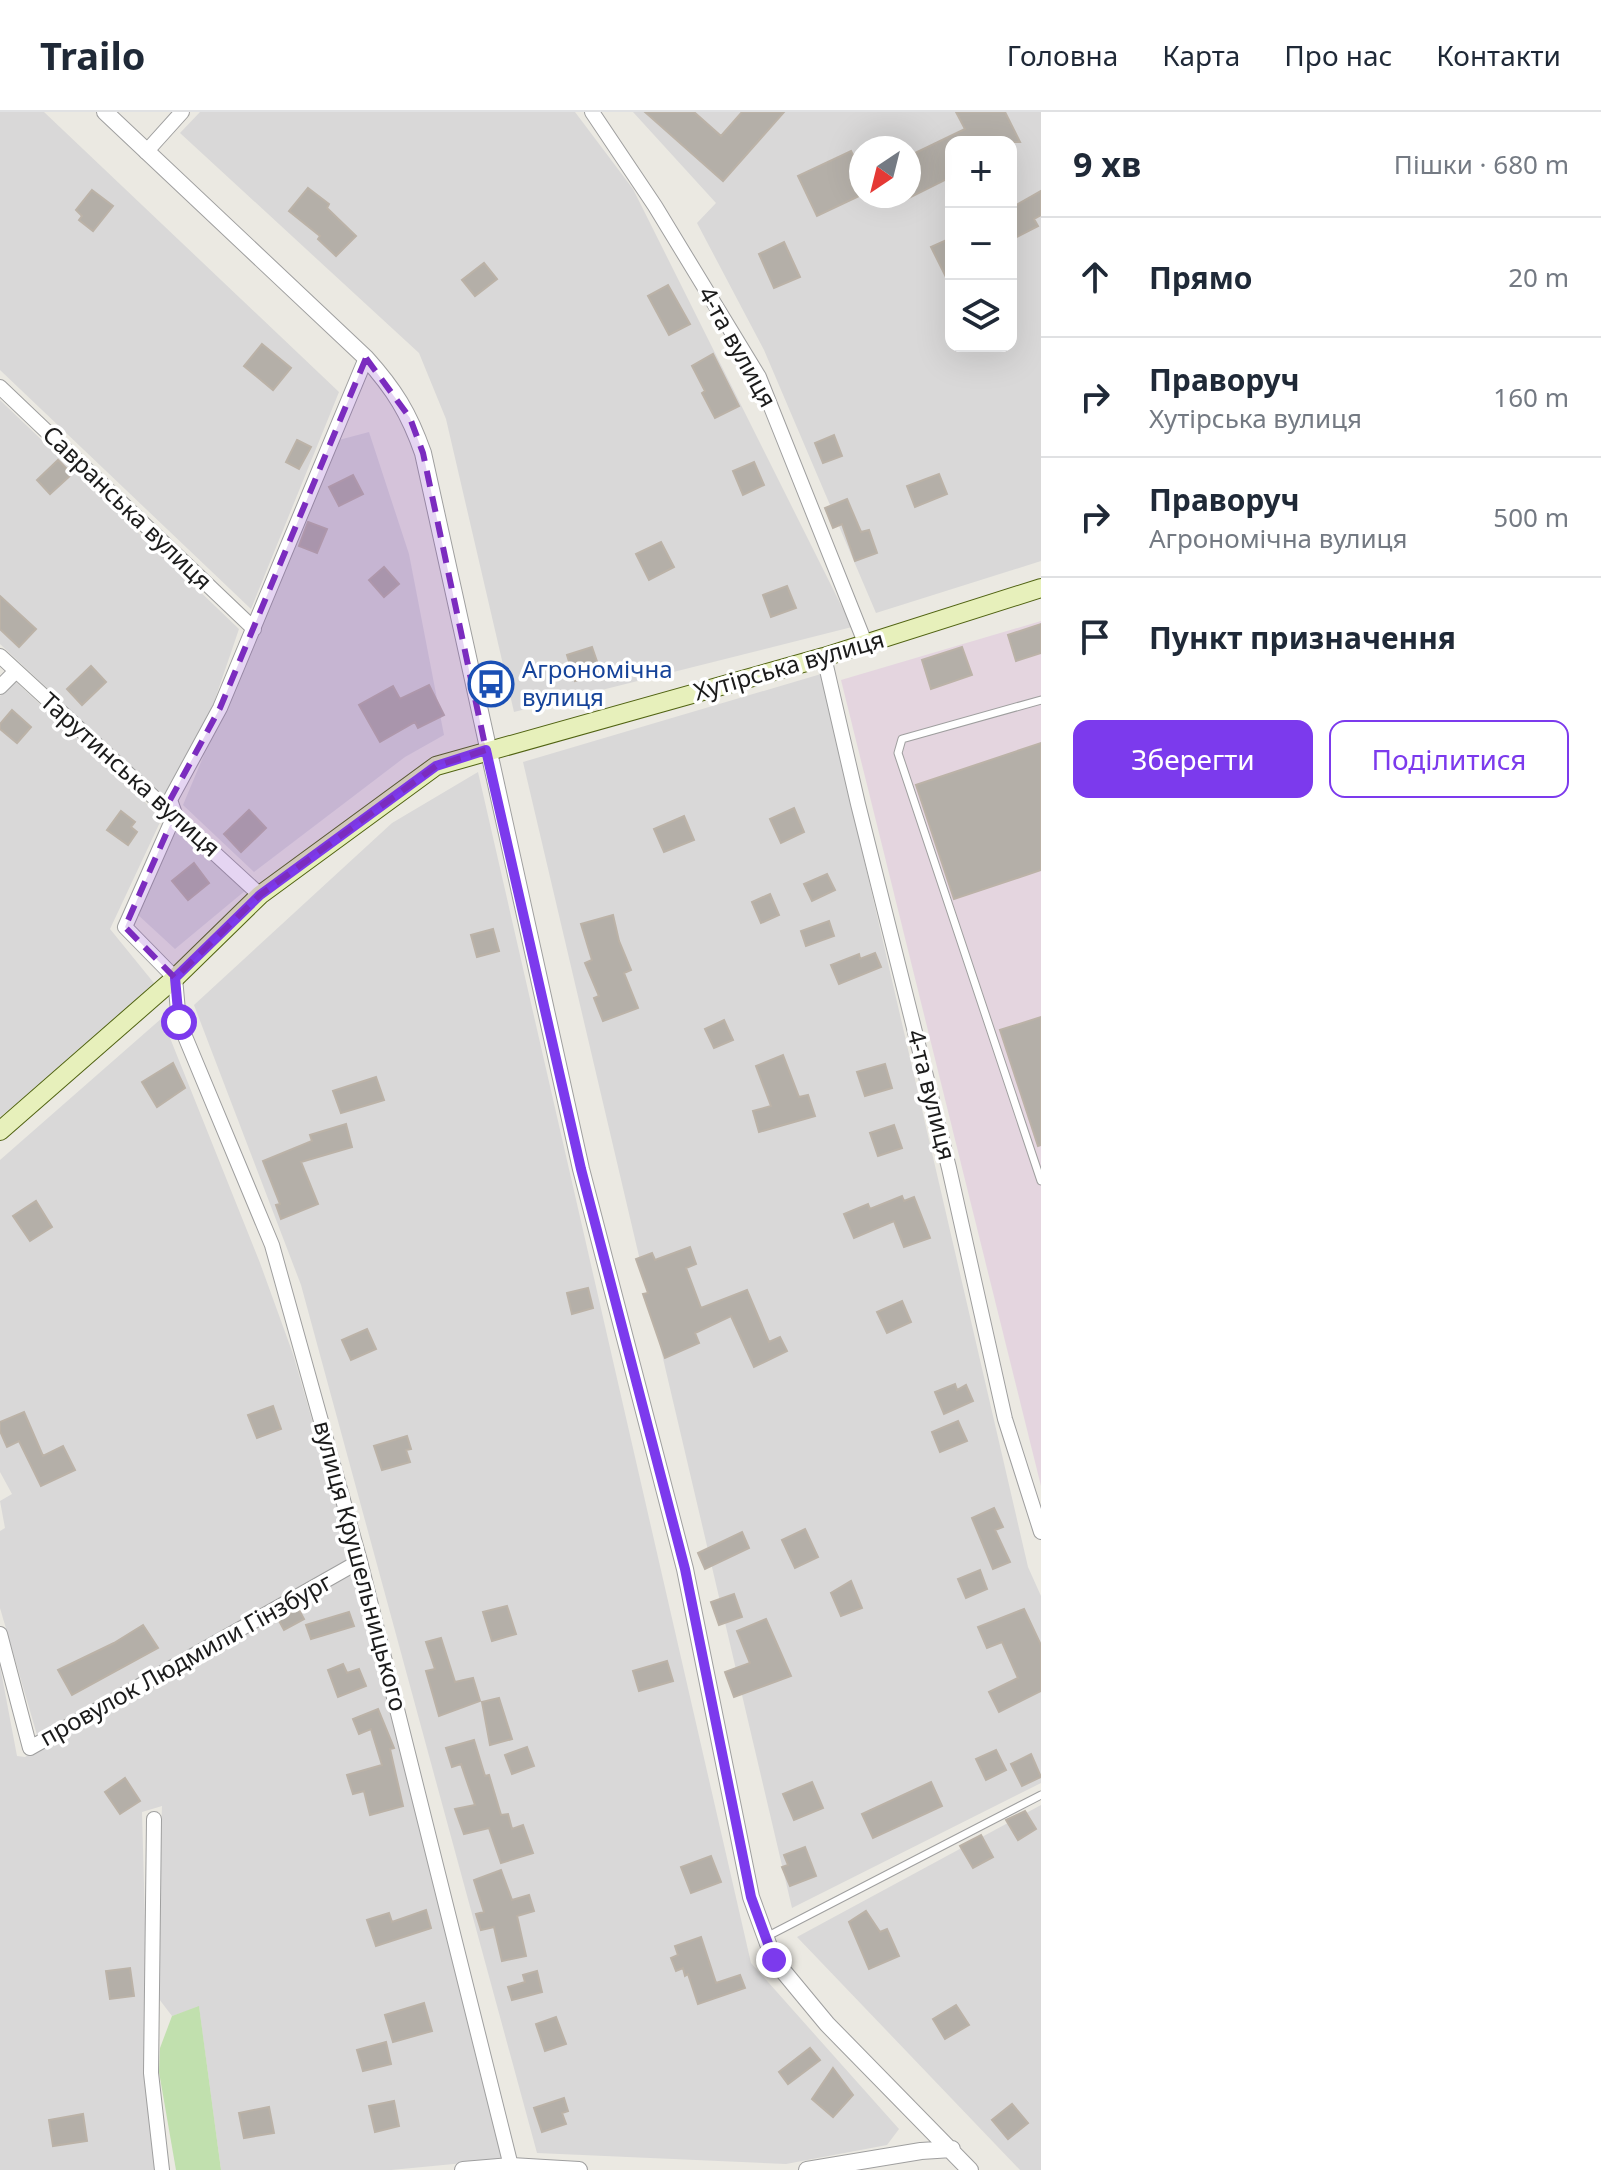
<!DOCTYPE html>
<html lang="uk">
<meta charset="utf-8">
<style>
body{margin:0;font-family:"Noto Sans",sans-serif;background:#f6f6f7;color:#1f2937}
.controls{position:absolute;right:24px;top:24px;display:grid;overflow:hidden;border-radius:16px;box-shadow:0 8px 32px #0002}
.controls button{width:72px;height:72px;display:grid;place-items:center;padding:0;border:0;border-bottom:2px solid #e0e1e3;background:#fff;color:#1f2937;font:40px sans-serif}
.compass{position:absolute;left:849px;top:24px;width:72px;height:72px;border-radius:50%;background:#fff;box-shadow:0 8px 32px #0002;rotate:215deg}
.stop{position:absolute;width:24px;height:24px;margin:-18px;border:6px solid #7c3aed;border-radius:50%;background:#fff}
.stop.end{background:#7c3aed;border-color:#fff;box-shadow:0 2px 8px #0008}
.list{margin:0;padding:0;list-style:none}
h2{display:flex;justify-content:space-between;align-items:center;height:104px;margin:0;padding:0 32px;font-size:34px}
h2 small{font-size:26px;font-weight:400;color:#747a83}
.list li{display:grid;grid-template-columns:52px 1fr auto;gap:24px;align-items:center;box-sizing:border-box;height:120px;padding:0 32px;border-top:2px solid #e0e1e3}
.list b{display:block;font-size:30px;white-space:nowrap}
.list p{margin:0;font-size:26px;white-space:nowrap;color:#747a83}
.list em{font-size:26px;font-style:normal;color:#747a83}
.actions{display:flex;gap:16px;padding:24px 32px}
.actions a{flex:1;padding:18px 0;border:2px solid #7c3aed;border-radius:16px;text-align:center;font-size:28px;color:#7c3aed}
.actions .main{background:#7c3aed;color:#fff}
.icon{flex:none;width:44px;height:44px;fill:none;stroke:currentColor;stroke-width:2;stroke-linecap:round;stroke-linejoin:round}
.map{position:relative;flex:none;width:1041px;height:2058px;overflow:hidden}
header{display:flex;align-items:center;gap:48px;box-sizing:border-box;height:112px;padding:0 40px;background:#fff;border-bottom:2px solid #e0e1e3}
header strong{font-size:38px}
nav{display:flex;gap:44px;margin-inline-start:auto;font-size:28px}
main{display:flex}
aside{flex:1;background:#fff}
.map>svg:first-child{display:block}
.residential{fill:#d9d8d8;fill-rule:evenodd}
.industrial{fill:#e4d5df}
.grass{fill:#c1e0ae}
.building{fill:#b4afa8;stroke:#bbb2a7;stroke-width:2}
.lines{fill:none;stroke-linecap:round;stroke-linejoin:round}
.service-casing{stroke:#9f9f9f;stroke-width:9}
.minor-casing{stroke:#9f9f9f;stroke-width:16}
.tertiary-casing{stroke:#9f9f9f;stroke-width:18}
.secondary-casing{stroke:#516312;stroke-width:20}
.service{stroke:#fff;stroke-width:7}
.minor{stroke:#fff;stroke-width:14}
.tertiary{stroke:#fff;stroke-width:16}
.secondary{stroke:#e7f0bb;stroke-width:18}
.route{stroke:#7c3aed;stroke-width:10}
.marked{fill:#7b2cbf;fill-opacity:0.2;stroke:#7b2cbf;stroke-width:6;stroke-dasharray:16 10;stroke-linejoin:round}
.labels{text-anchor:middle;stroke-width:7;stroke-linejoin:round;paint-order:stroke}
.street-label{font-size:24px;fill:#1b1b1b;stroke:#fff}
.transit-label{font-size:24px;fill:#164399;stroke:#fff;text-anchor:start}
</style>
<header>
<strong>Trailo</strong>
<nav><a>Головна</a><a>Карта</a><a>Про нас</a><a>Контакти</a></nav>
</header>
<main>
<div class="map">
<svg width="1041" height="2058" viewBox="0 0 1041 2058">
<rect width="100%" height="100%" fill="#ebe9e2"/>
<path class="residential" d="M0,0H44L339,280L251,497L0,258Z
M200,0H575L633,77L852,515L514,600L446,307L419,241L180,21Z
M633,0H1041V449L876,501L764,238L697,111L716,91ZM951,30H1011V234H951ZM861,36H909V84H861Z
M0,288L239,517L212,596L164,686L0,532Z
M369,320L409,442L444,623L405,645L254,760L183,693L335,329Z
M821,562L1028,1455L1041,1484V1671L792,1796L523,650Z
M15,569L162,706L110,817L158,876L0,1005V584Z
M478,660L751,1851L899,2017L887,2033L786,2052L537,2041L301,1173L194,893L392,711Z
M177,718L246,778L175,837L137,802Z
M162,906L260,1151L293,1242L352,1446L37,1623L0,1496V1419L5,1416L0,1389L12,1382L0,1360V1048Z
M357,1455L506,2047L391,2058H221L199,1895L172,1904L156,1883L162,1694L142,1700L151,2029L157,2058H0V1554L17,1644L25,1645Z
M1041,1693V2058H1020L797,1825Z"/>
<path class="industrial" d="M1041,509V1374L841,568Z"/>
<path class="grass" d="M199,1894L221,2058H176L159,1960L160,1936L172,1904Z"/>
<path class="building" d="M645,0H694L721,24L742,0H784L723,69Z
M956,0H1005L1020,30H951V65L909,86V44L965,17Z
M851,39L861,59V83L817,104L798,64Z
M308,76L329,92L327,96L356,124L336,144L318,127L320,124L289,99Z
M92,78L113,94L93,119L79,108L82,104L76,98Z
M1041,79V103L1034,107L1038,114L1011,128V96Z
M951,126V175L931,135Z
M784,130L800,165L774,176L759,142Z
M484,151L497,167L475,184L462,168Z
M668,173L690,212L669,223L648,184Z
M262,232L291,256L273,278L244,254Z
M713,242L739,294L715,306L702,281L705,279L692,254Z
M834,323L842,344L823,351L815,331Z
M297,328L311,335L299,357L286,350Z
M58,348L72,362L50,382L37,368Z
M754,350L764,373L743,383L733,359Z
M939,362L947,382L915,395L907,374Z
M353,363L363,382L339,394L329,375Z
M847,387L861,420L869,418L877,441L855,449L842,412L833,416L825,396Z
M308,410L327,417L317,441L299,434Z
M661,430L674,455L649,468L636,442Z
M384,455L399,472L384,485L369,468Z
M787,474L796,496L771,505L763,483Z
M0,484L36,517L19,535L0,517Z
M1041,512V541L1016,549L1008,523Z
M592,535L601,561L575,569L567,543Z
M962,535L972,563L931,577L922,548Z
M91,554L106,570L82,593L67,577Z
M429,573L444,603L418,616L415,610L380,630L359,593L393,574L400,587Z
M12,598L31,615L17,631L0,617V612Z
M1041,631V758L954,787L916,673Z
M794,696L804,720L781,731L770,707Z
M249,698L266,716L241,740L224,722Z
M121,699L135,710L131,715L137,720L128,733L107,718Z
M684,704L694,728L664,740L654,717Z
M194,751L209,771L188,788L172,769Z
M827,762L835,778L812,789L804,772Z
M770,782L779,803L761,811L752,790Z
M613,803L619,829L631,858L624,861L638,896L603,909L594,886L599,884L585,851L592,848L581,812Z
M829,809L834,824L806,834L801,819Z
M493,817L499,839L477,845L471,823Z
M875,841L881,855L839,872L831,853L859,842L860,847Z
M1041,905V1033L1038,1034L1000,918Z
M724,908L733,928L714,936L705,917Z
M783,943L799,985L808,983L815,1004L759,1020L753,999L771,994L756,954Z
M173,951L185,976L157,995L142,970Z
M885,952L892,976L865,984L857,960Z
M376,965L384,988L341,1001L333,979Z
M346,1012L352,1035L301,1050L318,1092L281,1107L276,1093L280,1092L263,1049L312,1029L310,1023Z
M894,1013L902,1036L878,1044L870,1021Z
M902,1084L904,1089L914,1085L930,1126L904,1135L894,1109L854,1126L844,1102L868,1092L870,1097Z
M36,1089L52,1115L30,1129L13,1104Z
M690,1135L696,1152L686,1156L701,1196L747,1178L769,1230L780,1225L787,1239L754,1255L731,1204L695,1221L699,1231L665,1246L643,1182L648,1181L636,1147L652,1141L655,1148Z
M588,1176L593,1196L572,1202L567,1181Z
M902,1189L911,1210L887,1221L877,1200Z
M367,1217L376,1237L351,1248L342,1228Z
M955,1272L957,1278L966,1273L973,1289L944,1302L935,1280Z
M273,1294L281,1317L257,1326L248,1303Z
M24,1300L43,1344L63,1334L75,1358L41,1374L19,1329L7,1335L0,1319V1310Z
M958,1309L967,1329L940,1340L932,1320Z
M407,1324L411,1337L406,1338L410,1350L382,1358L374,1334Z
M994,1396L1003,1415L995,1418L1010,1450L993,1457L972,1406Z
M805,1417L818,1445L795,1456L782,1428Z
M742,1420L749,1436L705,1457L698,1441Z
M980,1458L987,1477L966,1486L958,1467Z
M851,1469L862,1496L841,1504L831,1481Z
M734,1482L742,1505L719,1513L711,1490Z
M507,1494L516,1522L492,1529L483,1500Z
M298,1496L304,1507L284,1518L278,1507Z
M1024,1497L1041,1533V1579L999,1600L989,1580L1018,1566L1002,1530L987,1536L978,1515Z
M349,1500L354,1514L311,1527L306,1513Z
M766,1507L791,1564L734,1585L725,1560L750,1551L737,1519Z
M143,1513L158,1536L72,1583L58,1558L114,1531Z
M441,1526L455,1570L473,1566L480,1589L439,1604L426,1559L435,1557L426,1530Z
M667,1549L673,1569L639,1579L633,1559Z
M343,1552L347,1561L359,1557L366,1574L338,1585L328,1558Z
M499,1586L512,1627L490,1633L482,1590Z
M378,1597L394,1636L390,1637L403,1694L370,1703L364,1679L353,1682L347,1663L382,1653L371,1617L359,1622L353,1607Z
M474,1628L485,1664L489,1663L501,1703L508,1702L512,1717L523,1713L533,1741L501,1751L489,1716L464,1722L455,1697L475,1693L461,1652L452,1655L446,1636Z
M527,1635L534,1654L512,1662L505,1643Z
M996,1638L1006,1658L986,1668L976,1647Z
M1031,1642L1041,1665L1022,1674L1011,1652Z
M125,1666L140,1689L120,1702L105,1680Z
M812,1670L823,1696L794,1708L783,1682Z
M931,1670L942,1694L873,1726L862,1702Z
M1025,1699L1036,1717L1018,1728L1006,1708Z
M981,1723L993,1745L973,1756L960,1734Z
M805,1735L816,1764L790,1774L782,1755L788,1753L784,1743Z
M711,1744L721,1770L691,1781L681,1755Z
M501,1758L512,1788L529,1783L534,1799L517,1804L526,1844L502,1849L494,1815L481,1818L476,1802L484,1800L474,1768Z
M426,1798L431,1816L376,1834L367,1808L389,1801L392,1810Z
M866,1799L880,1820L887,1817L899,1844L869,1857L849,1810Z
M701,1825L716,1871L740,1863L745,1876L698,1892L688,1862L685,1864L683,1856L676,1859L671,1846L678,1843L675,1834Z
M130,1856L134,1884L110,1887L106,1859Z
M537,1859L542,1880L512,1888L508,1875L525,1870L523,1863Z
M424,1891L432,1919L393,1930L385,1903Z
M956,1893L969,1913L945,1927L933,1907Z
M556,1905L566,1932L545,1939L536,1912Z
M386,1930L391,1952L363,1959L357,1938Z
M810,1936L820,1948L788,1972L779,1960Z
M833,1956L853,1983L833,2005L812,1987Z
M564,1986L568,1999L562,2001L566,2012L542,2020L534,1996Z
M394,1989L399,2014L375,2020L369,1994Z
M1012,1992L1028,2011L1008,2027L992,2008Z
M269,1995L274,2021L244,2026L239,2001Z
M83,2002L87,2029L53,2034L49,2008Z"/>
<g class="lines">
<g class="service-casing">
<path id="service" d="M1041,588L902,627L898,641L1041,1069
M768,1824L1041,1683"/>
</g>
<g class="minor-casing">
<path id="minor" d="M592,0L655,94L759,265L866,533
M146,40L182,0
M366,246L220,596L170,688L175,702L125,815L175,866L179,910L272,1133L360,1449L511,2054
M0,275L254,517
M0,544L260,783
M824,545L858,692L949,1056L1005,1307L1041,1420
M0,575L16,559
M0,1522L30,1636L360,1449
M154,1707L151,1961L162,2058"/>
</g>
<g class="tertiary-casing">
<path id="tertiary" d="M105,0L366,246C394,277 409,301 423,341L581,1057L685,1457L751,1785L774,1848L827,1912L970,2058
M463,2058L511,2054L579,2058
M807,2058L921,2039L952,2037"/>
</g>
<g class="secondary-casing">
<path id="secondary" d="M0,1019L175,866L260,783L436,654L824,545L1041,476"/>
</g>
<use href="#service" class="service"/>
<use href="#minor" class="minor"/>
<use href="#tertiary" class="tertiary"/>
<use href="#secondary" class="secondary"/>
</g>
<g class="lines">
<path class="route" d="M179,910L175,866L260,783L436,654L486,638L581,1057L685,1457L751,1785L774,1848"/>
</g>
<path class="marked" d="M366,246L410,306L423,341L486,638L436,654L260,783L175,866L125,815L175,702L170,688L220,596Z"/>
<defs>
<g id="bus-ring" transform="scale(2.3)"><circle r="9.5" fill="#fff" stroke="#1a4fb4" stroke-width="1.5"/><path d="M-5-6H5V4H4V6H2V4H-2V6H-4V4H-5ZM-3.5-4V0h7V-4ZM-3.5 1.2v1.5H-2V1.2ZM2 1.2v1.5H3.5V1.2Z" fill="#1a4fb4"/></g>
</defs>
<g fill-rule="evenodd">
<use href="#bus-ring" x="491" y="572"/>
</g>
<g class="labels">
<g class="street-label">
<text transform="translate(737 235) rotate(61)" y="8">4-та вулиця</text>
<text transform="translate(127 396) rotate(44)" y="8">Савранська вулиця</text>
<text transform="translate(789 554) rotate(-16)" y="8">Хутірська вулиця</text>
<text transform="translate(130 663) rotate(42)" y="8">Тарутинська вулиця</text>
<text transform="translate(931 983) rotate(76)" y="8">4-та вулиця</text>
<text transform="translate(360 1454) rotate(75)" y="8">вулиця Крушельницького</text>
<text transform="translate(186 1548) rotate(-29)" y="8">провулок Людмили Гінзбург</text>
</g>
<g class="transit-label">
<text x="522" y="566">Агрономічна<tspan x="522" dy="28">вулиця</tspan></text>
</g>
</g>
</svg>
<div class="controls">
<button>+</button>
<button>−</button>
<button><svg class="icon" aria-label="layers" viewBox="0 0 24 24"><path d="M12 4l9 5-9 5-9-5zM3 14l9 5 9-5"/></svg></button>
</div>
<svg class="compass" viewBox="-18 -18 36 36"><path d="M0-13l5 13h-10z" fill="#e53935"/><path d="M0 13l5-13h-10z" fill="#747a83"/></svg>
<div class="stop" style="left:179px;top:910px"></div>
<div class="stop end" style="left:774px;top:1848px"></div>
</div>
<aside>
<h2>9 хв<small>Пішки · 680 m</small></h2>
<ul class="list">
<li><svg class="icon" aria-label="ahead" viewBox="0 0 24 24"><path d="M12 20V5M6 11l6-6 6 6"/></svg><div><b>Прямо</b></div><em>20 m</em></li>
<li><svg class="icon" aria-label="right" viewBox="0 0 24 24"><path d="M7 20v-9h11M14 6l5 5-5 5"/></svg><div><b>Праворуч</b><p>Хутірська вулиця</p></div><em>160 m</em></li>
<li><svg class="icon" aria-label="right" viewBox="0 0 24 24"><path d="M7 20v-9h11M14 6l5 5-5 5"/></svg><div><b>Праворуч</b><p>Агрономічна вулиця</p></div><em>500 m</em></li>
<li><svg class="icon" aria-label="arrive" viewBox="0 0 24 24"><path d="M6 21V4h12l-3 4 3 4H6"/></svg><div><b>Пункт призначення</b></div></li>
</ul>
<div class="actions"><a class="main">Зберегти</a><a>Поділитися</a></div>
</aside>
</main>
